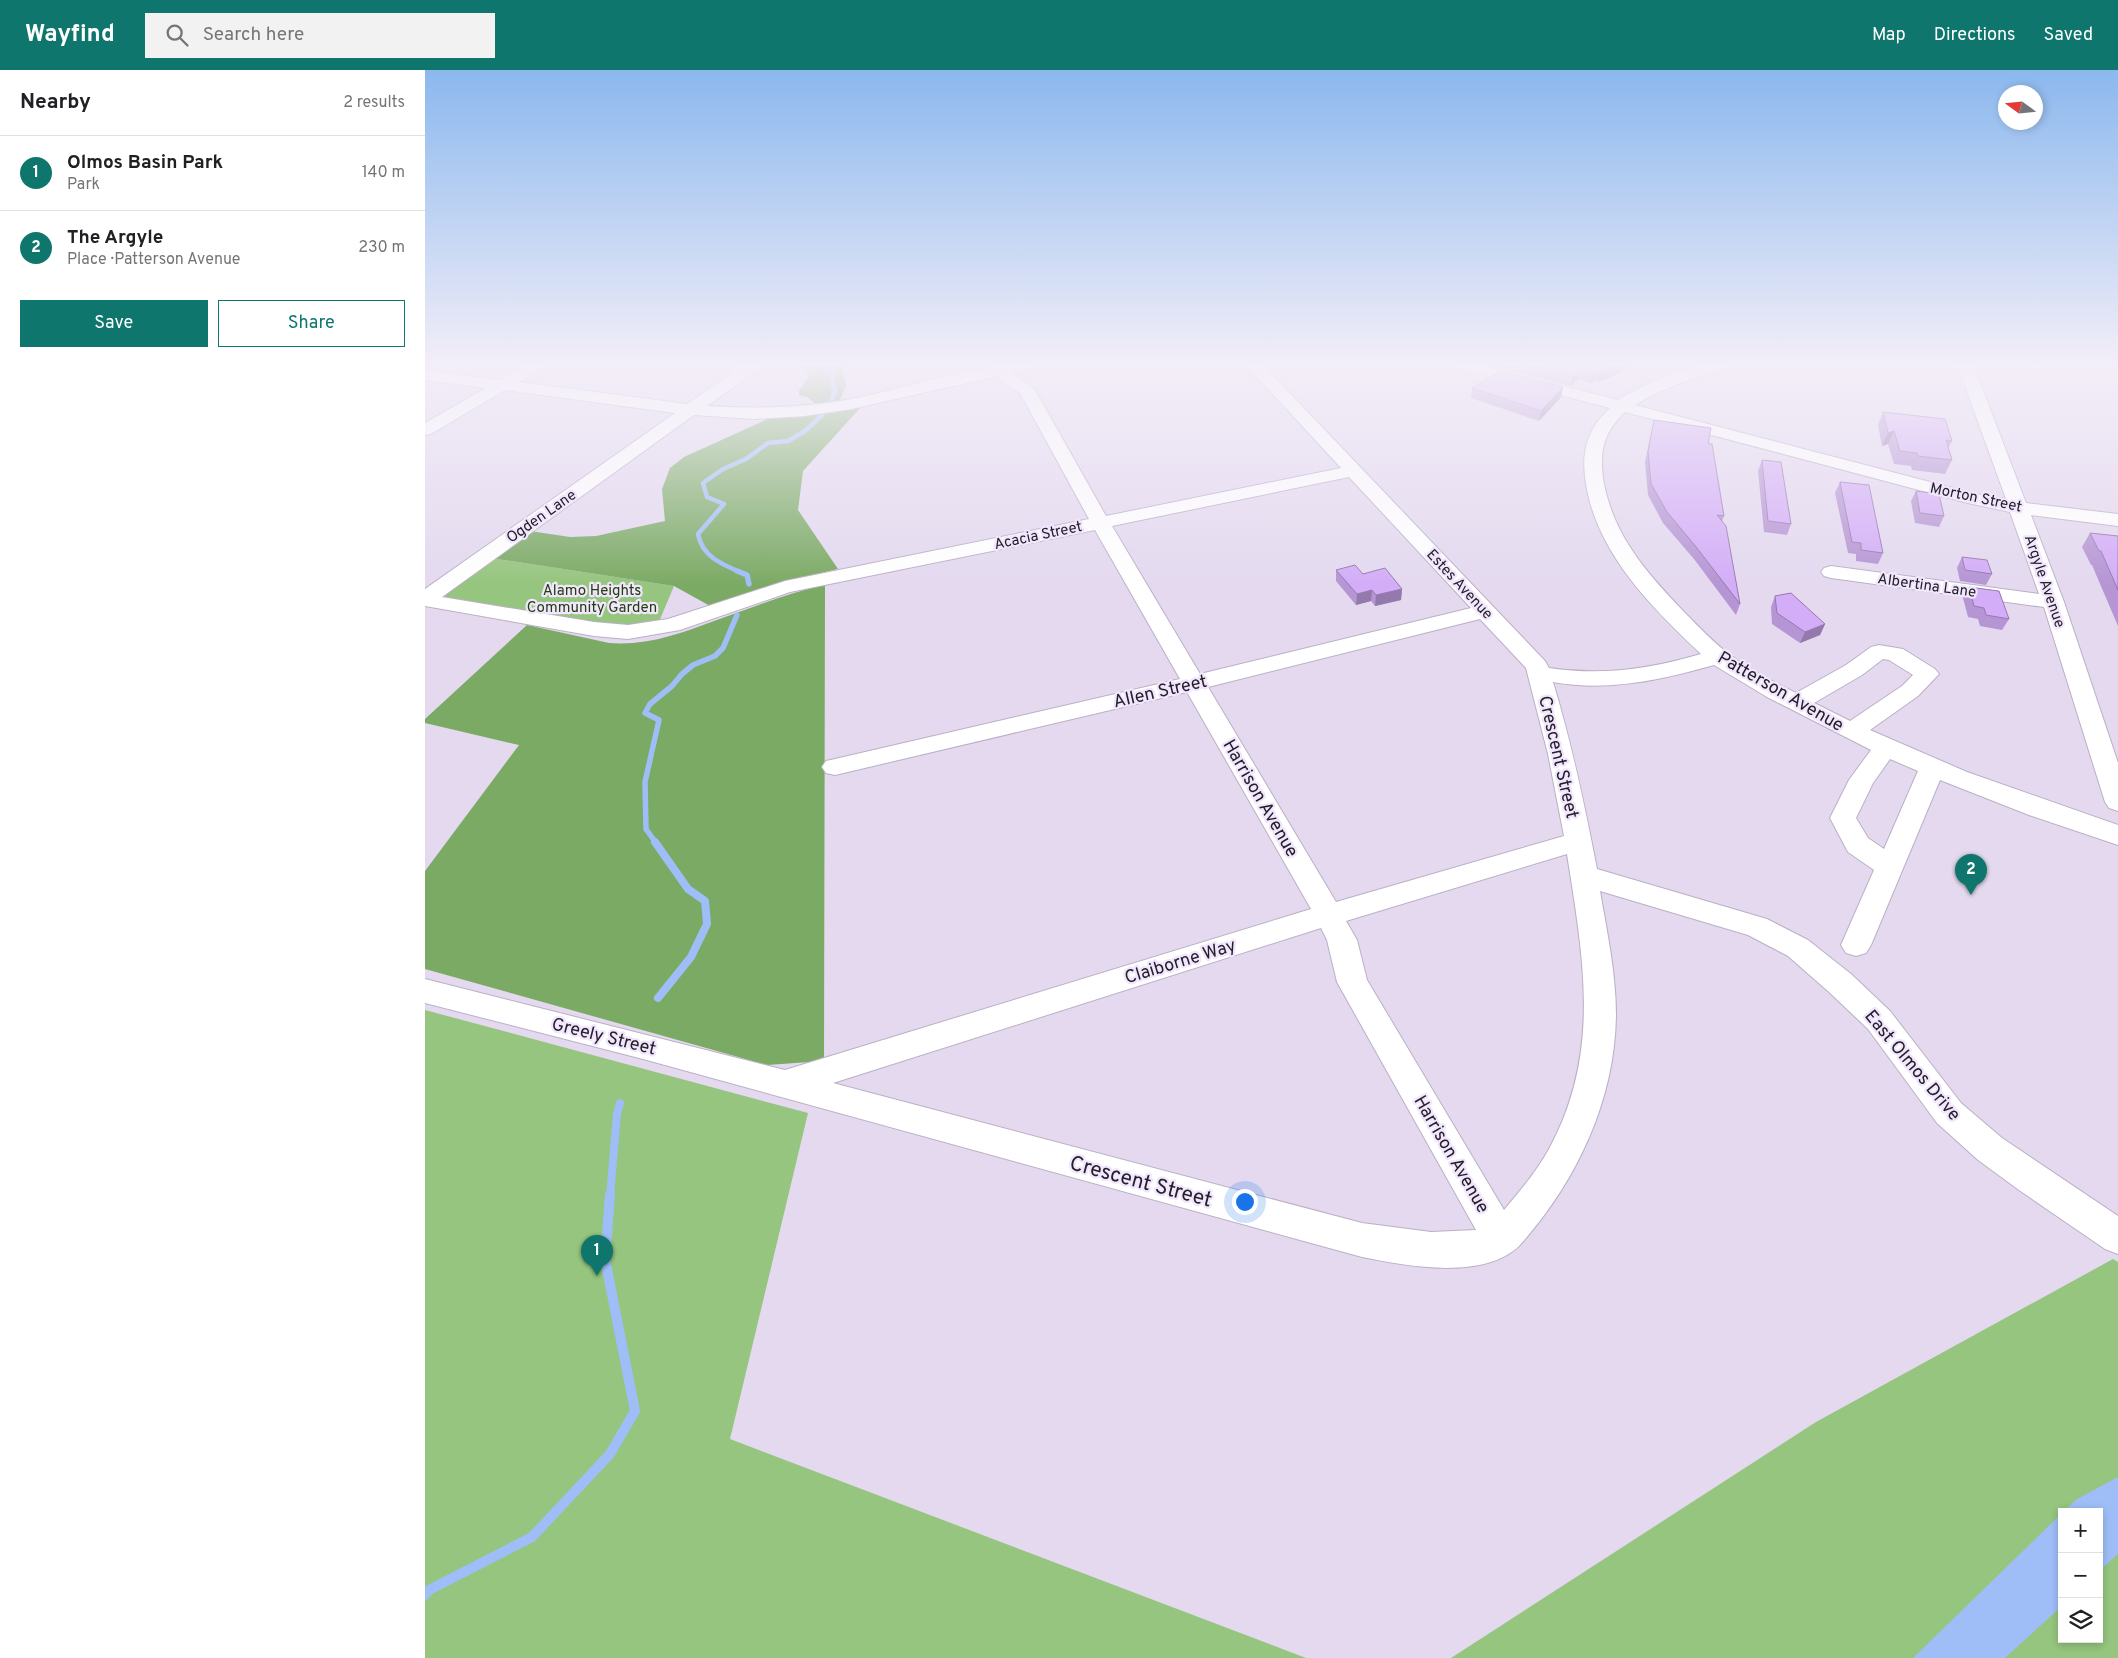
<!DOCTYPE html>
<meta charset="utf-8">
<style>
body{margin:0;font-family:Overpass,sans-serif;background:#f2f2f2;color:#202124}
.controls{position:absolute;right:15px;bottom:15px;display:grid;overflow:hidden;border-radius:0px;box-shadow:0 2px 8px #0003}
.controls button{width:45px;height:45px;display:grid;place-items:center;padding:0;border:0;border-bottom:1px solid #e0e0e0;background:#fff;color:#202124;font:25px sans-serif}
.compass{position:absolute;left:1573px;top:15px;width:45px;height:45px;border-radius:50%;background:#fff;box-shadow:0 2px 8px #0003;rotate:285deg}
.you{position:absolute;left:819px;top:1131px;width:18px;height:18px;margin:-12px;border:4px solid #fff;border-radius:50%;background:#1a73e8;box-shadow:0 0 0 8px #1a73e833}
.badge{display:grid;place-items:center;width:32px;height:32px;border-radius:50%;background:#0f766e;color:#fff;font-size:16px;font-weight:700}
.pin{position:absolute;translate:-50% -41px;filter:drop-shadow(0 1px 2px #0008)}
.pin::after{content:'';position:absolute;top:26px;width:18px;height:15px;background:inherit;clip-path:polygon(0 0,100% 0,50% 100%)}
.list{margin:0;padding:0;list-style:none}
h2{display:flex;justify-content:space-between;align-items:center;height:65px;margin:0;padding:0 20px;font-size:21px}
h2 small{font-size:16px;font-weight:400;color:#757577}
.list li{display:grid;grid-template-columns:32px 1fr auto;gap:15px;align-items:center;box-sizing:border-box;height:75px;padding:0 20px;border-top:1px solid #e0e0e0}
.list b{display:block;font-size:19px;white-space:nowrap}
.list p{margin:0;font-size:16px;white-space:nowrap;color:#757577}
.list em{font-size:16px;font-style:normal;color:#757577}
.actions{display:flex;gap:10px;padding:15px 20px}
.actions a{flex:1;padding:11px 0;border:1px solid #0f766e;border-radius:0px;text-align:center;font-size:18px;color:#0f766e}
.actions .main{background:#0f766e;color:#fff}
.icon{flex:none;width:28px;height:28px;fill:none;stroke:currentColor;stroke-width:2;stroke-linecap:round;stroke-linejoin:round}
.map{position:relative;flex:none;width:1693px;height:1588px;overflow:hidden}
header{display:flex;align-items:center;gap:30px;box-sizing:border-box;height:70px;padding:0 25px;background:#0f766e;color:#fff}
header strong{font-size:24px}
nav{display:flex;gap:28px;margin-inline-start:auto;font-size:18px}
.search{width:350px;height:45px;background:#f2f2f2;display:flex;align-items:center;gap:12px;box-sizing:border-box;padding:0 18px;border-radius:0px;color:#757577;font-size:19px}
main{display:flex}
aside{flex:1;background:#fff}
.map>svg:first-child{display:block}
.green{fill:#95c57e;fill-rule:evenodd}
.forest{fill:#7baa64}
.water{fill:#9fbef7}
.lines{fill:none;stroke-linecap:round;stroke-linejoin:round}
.stream-far3{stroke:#9fbef7;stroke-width:4.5}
.stream-far2{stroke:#9fbef7;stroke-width:5.5}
.stream-far1{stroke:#9fbef7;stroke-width:8}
.stream{stroke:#9fbef7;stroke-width:10}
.minor-casing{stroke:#bab0c5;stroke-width:2}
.minor{fill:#fff;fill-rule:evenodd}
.wall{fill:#b595d4}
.shaded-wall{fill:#9479ad}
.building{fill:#d3adf7;stroke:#9479ad}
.labels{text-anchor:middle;stroke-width:4.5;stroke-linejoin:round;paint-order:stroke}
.far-street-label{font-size:15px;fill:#242028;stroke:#f1e6fd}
.far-park-label{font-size:15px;fill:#203f0d;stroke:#f1e6fd}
.street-label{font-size:18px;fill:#242028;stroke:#f1e6fd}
.near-street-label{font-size:21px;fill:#242028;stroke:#f1e6fd}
</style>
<header>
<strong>Wayfind</strong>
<div class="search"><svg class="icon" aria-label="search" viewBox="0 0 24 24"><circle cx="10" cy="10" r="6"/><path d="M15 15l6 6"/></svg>Search here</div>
<nav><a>Map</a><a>Directions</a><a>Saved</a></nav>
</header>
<main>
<aside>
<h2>Nearby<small>2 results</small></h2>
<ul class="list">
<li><span class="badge">1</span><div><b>Olmos Basin Park</b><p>Park</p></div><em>140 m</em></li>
<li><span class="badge">2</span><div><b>The Argyle</b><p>Place · Patterson Avenue</p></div><em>230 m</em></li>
</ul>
<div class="actions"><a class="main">Save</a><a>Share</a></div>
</aside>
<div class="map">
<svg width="1693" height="1588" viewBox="0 0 1693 1588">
<rect width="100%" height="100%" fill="#e4d9ef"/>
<path class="green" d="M66,488L249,516L233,554L204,557L175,555L16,526Z
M0,940L383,1043L305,1369L881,1588H0Z
M1688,1189L1693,1192V1588H1026L1391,1352ZM1637,1442H1674V1569H1637Z"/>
<path class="forest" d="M372,294H416L421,316L413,334L393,336L382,327L374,325V321L385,305Z
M436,337L378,401L373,440L413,499L349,514L287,537L249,516L66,488L105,461L145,467L171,466L240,451L237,419L245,398L259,387L347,347Z
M400,515L399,991L342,995L0,899V801L94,675L0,653V649L102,555L184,573C222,576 254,564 289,551C326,538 362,523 400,515Z"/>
<path class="water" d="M1693,1407V1484L1674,1501V1442H1638L1652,1429Z
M1637,1443V1536L1580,1588H1488Z"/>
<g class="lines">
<path class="stream-far3" d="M398,294L408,301L407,313L410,320L407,329
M315,502C296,494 277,486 273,464L299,434L282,427L278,413L298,399L321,389L343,373L363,371L380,361L397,345"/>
<path class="stream-far2" d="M312,501L322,505L324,514
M231,773L221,759L220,712L234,650L220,643L225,634L247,616L257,604L268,595L290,586L298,578L312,545"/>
<path class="stream-far1" d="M230,772L263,819L280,831L282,854L266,887L233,928
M185,1127L192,1044L195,1033"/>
<path class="stream" d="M0,1525L4,1520L107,1467L185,1384L210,1341L180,1189L185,1125"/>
<g class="minor-casing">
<path id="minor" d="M103,294H122L120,297L94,312L262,334L320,294H338L336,297L282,336C331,339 379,338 427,329C487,317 549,294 611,294L609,297L587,302L610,320L681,446L916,398L820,294H837L1120,591L1124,598C1176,606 1225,599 1276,584C1226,537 1172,483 1161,414C1156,383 1161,360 1185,338L1029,297L1027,294H1053L1193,330C1215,316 1257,297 1283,294C1290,293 1298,294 1306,294L1304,297C1271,307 1239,317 1210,335L1551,424L1581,429L1532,294H1548L1601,433L1693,444V456L1606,445L1639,532L1693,693V741L1684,738L1680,732L1619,537L1406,508L1399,506L1396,502L1399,498L1406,496L1614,524L1585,442L1543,433L1200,342C1177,364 1174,384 1179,414C1190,469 1224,505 1261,544C1275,558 1289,573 1305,585C1325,600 1348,612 1371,623L1421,595L1446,577L1454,575L1478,579L1510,599L1514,604L1493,626L1445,660L1542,702L1693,755V775L1604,745L1515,710L1446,875L1441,883L1431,886L1421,883L1416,875L1449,800L1423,782L1405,748L1424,710L1446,680L1342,627L1289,595C1236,610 1183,622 1128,612C1147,674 1160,737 1172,799L1342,849L1383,870L1426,904L1465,941L1536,1033L1577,1068L1693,1146V1184L1680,1179L1594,1120L1553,1090L1512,1053L1443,959L1404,922L1363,886L1323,865L1175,821C1182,862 1191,903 1191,945C1190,1031 1151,1112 1095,1175C1059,1211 982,1196 937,1187L218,989L0,933V909L360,1000L886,839L762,622L410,705L401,703L397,697L401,691L410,689L755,609L670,460L365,522L255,560L203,569L169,566L0,536V519L250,343L80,320L6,364L0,365V353L61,318L0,310V300L75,310ZM573,306L576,310L595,323L664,449L360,511L243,549L203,555L169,552L17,527L269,345L329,349L379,346L426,339ZM924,407L1046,538L775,604L687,456ZM1055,549L1101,598L1123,684L1139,766L911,832L783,617ZM1458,589L1464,590L1488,605L1477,616L1425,651L1389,633L1437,605ZM1465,689L1493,701L1459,779L1443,768L1431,748L1448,713ZM1142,784C1158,887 1177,982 1124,1079C1112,1101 1095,1121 1079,1140L942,910L932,870L921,851ZM896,858L902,870L912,912L1051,1160L1006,1162L937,1153L408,1013Z"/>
</g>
<use href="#minor" class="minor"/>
</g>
<path class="wall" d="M1060,294H1208L1195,303L1173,312L1169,311L1165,313L1153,309L1146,316Z
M1138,317L1136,327L1114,351L1046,328L1047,318Z
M1458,342L1527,371L1523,379L1527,390L1520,404L1487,400L1486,396L1469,394L1463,374L1457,376L1453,355Z
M1229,350L1283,374L1299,446L1297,451L1315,534L1311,545L1269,489L1238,453L1223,425L1220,392Z
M1337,390L1366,454L1362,465L1339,462L1333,401Z
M1415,412L1458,483L1453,494L1431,491V484L1423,483L1410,423Z
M1491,421L1519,446L1514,457L1490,453L1486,431Z
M1665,463L1693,466V556L1667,495H1666L1657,477Z
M1537,487L1567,504L1561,515L1535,511L1532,498Z
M911,500L938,504L977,519L976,530L950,536L946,531L931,535L911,511Z
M1544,517L1584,549L1577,560L1555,556L1553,549L1543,547L1538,528Z
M1350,526L1400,554L1395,565L1375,573L1347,554L1346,537Z"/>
<path class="shaded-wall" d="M1197,294H1208L1195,303L1173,312L1175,302Z
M1155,299L1153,309L1146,316L1148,307Z
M1171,301L1169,311L1165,313L1167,304Z
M1138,317L1136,327L1114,351L1116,341Z
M1469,361L1463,374L1457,376L1463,363Z
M977,519L976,530L950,536L951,525Z
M947,520L946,531L931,535L932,524Z
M1400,554L1395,565L1375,573L1380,562Z"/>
<path class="building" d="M1098,294H1197L1175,302L1171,301L1167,304L1155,299L1148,307Z
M1075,301L1138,317L1116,341L1047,318Z
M1458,342L1520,349L1527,371L1521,370L1527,390L1493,386L1492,383L1475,381L1469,361L1463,363Z
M1229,350L1286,358L1283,374H1287L1299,446L1292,445L1301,456L1315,534L1272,478L1242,442L1226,414L1223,381Z
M1337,390L1356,392L1366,454L1343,451Z
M1415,412L1444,415L1458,483L1436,480V473L1427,472Z
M1491,421L1514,424L1519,446L1495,443Z
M1665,463L1693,466V520L1676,481H1674Z
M1537,487L1562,490L1567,504L1540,500Z
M930,495L938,504L960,498L977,519L951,525L947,520L932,524L911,500Z
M1544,517L1574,521L1584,549L1561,545L1559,538L1549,536Z
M1366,523L1400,554L1380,562L1352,543L1350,526Z"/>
<linearGradient id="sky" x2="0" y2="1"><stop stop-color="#8bb8ee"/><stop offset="0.57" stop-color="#f3eef8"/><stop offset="1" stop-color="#f3eef8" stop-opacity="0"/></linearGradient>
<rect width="1693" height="516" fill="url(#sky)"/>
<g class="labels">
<g class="far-street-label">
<text transform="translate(1551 427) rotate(12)" y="5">Morton Street</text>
<text transform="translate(116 446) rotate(-35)" y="5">Ogden Lane</text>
<text transform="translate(613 465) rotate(-12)" y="5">Acacia Street</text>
<text transform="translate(1620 511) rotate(71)" y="5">Argyle Avenue</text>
<text transform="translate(1035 514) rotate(47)" y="5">Estes Avenue</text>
<text transform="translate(1502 515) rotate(8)" y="5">Albertina Lane</text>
</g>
<g class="far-park-label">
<text x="167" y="525">Alamo Heights<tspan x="167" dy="17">Community Garden</tspan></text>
</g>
<g class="street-label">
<text transform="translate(735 621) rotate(-13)" y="6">Allen Street</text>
<text transform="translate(1356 621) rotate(30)" y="6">Patterson Avenue</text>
<text transform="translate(1134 687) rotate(77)" y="6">Crescent Street</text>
<text transform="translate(836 728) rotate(60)" y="6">Harrison Avenue</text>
<text transform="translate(755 891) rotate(-17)" y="6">Claiborne Way</text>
<text transform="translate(179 966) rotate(14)" y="6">Greely Street</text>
<text transform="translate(1488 995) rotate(50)" y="6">East Olmos Drive</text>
<text transform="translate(1027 1084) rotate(60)" y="6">Harrison Avenue</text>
</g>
<g class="near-street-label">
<text transform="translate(716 1111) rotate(15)" y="7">Crescent Street</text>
</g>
</g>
</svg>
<div class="controls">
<button>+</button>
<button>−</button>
<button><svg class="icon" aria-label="layers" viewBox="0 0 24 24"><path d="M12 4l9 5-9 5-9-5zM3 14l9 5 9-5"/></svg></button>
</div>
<svg class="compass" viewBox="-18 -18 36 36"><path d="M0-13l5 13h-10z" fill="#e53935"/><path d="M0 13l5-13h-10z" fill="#757577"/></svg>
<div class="you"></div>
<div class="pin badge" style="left:172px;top:1206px">1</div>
<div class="pin badge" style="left:1546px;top:825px">2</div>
</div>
</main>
